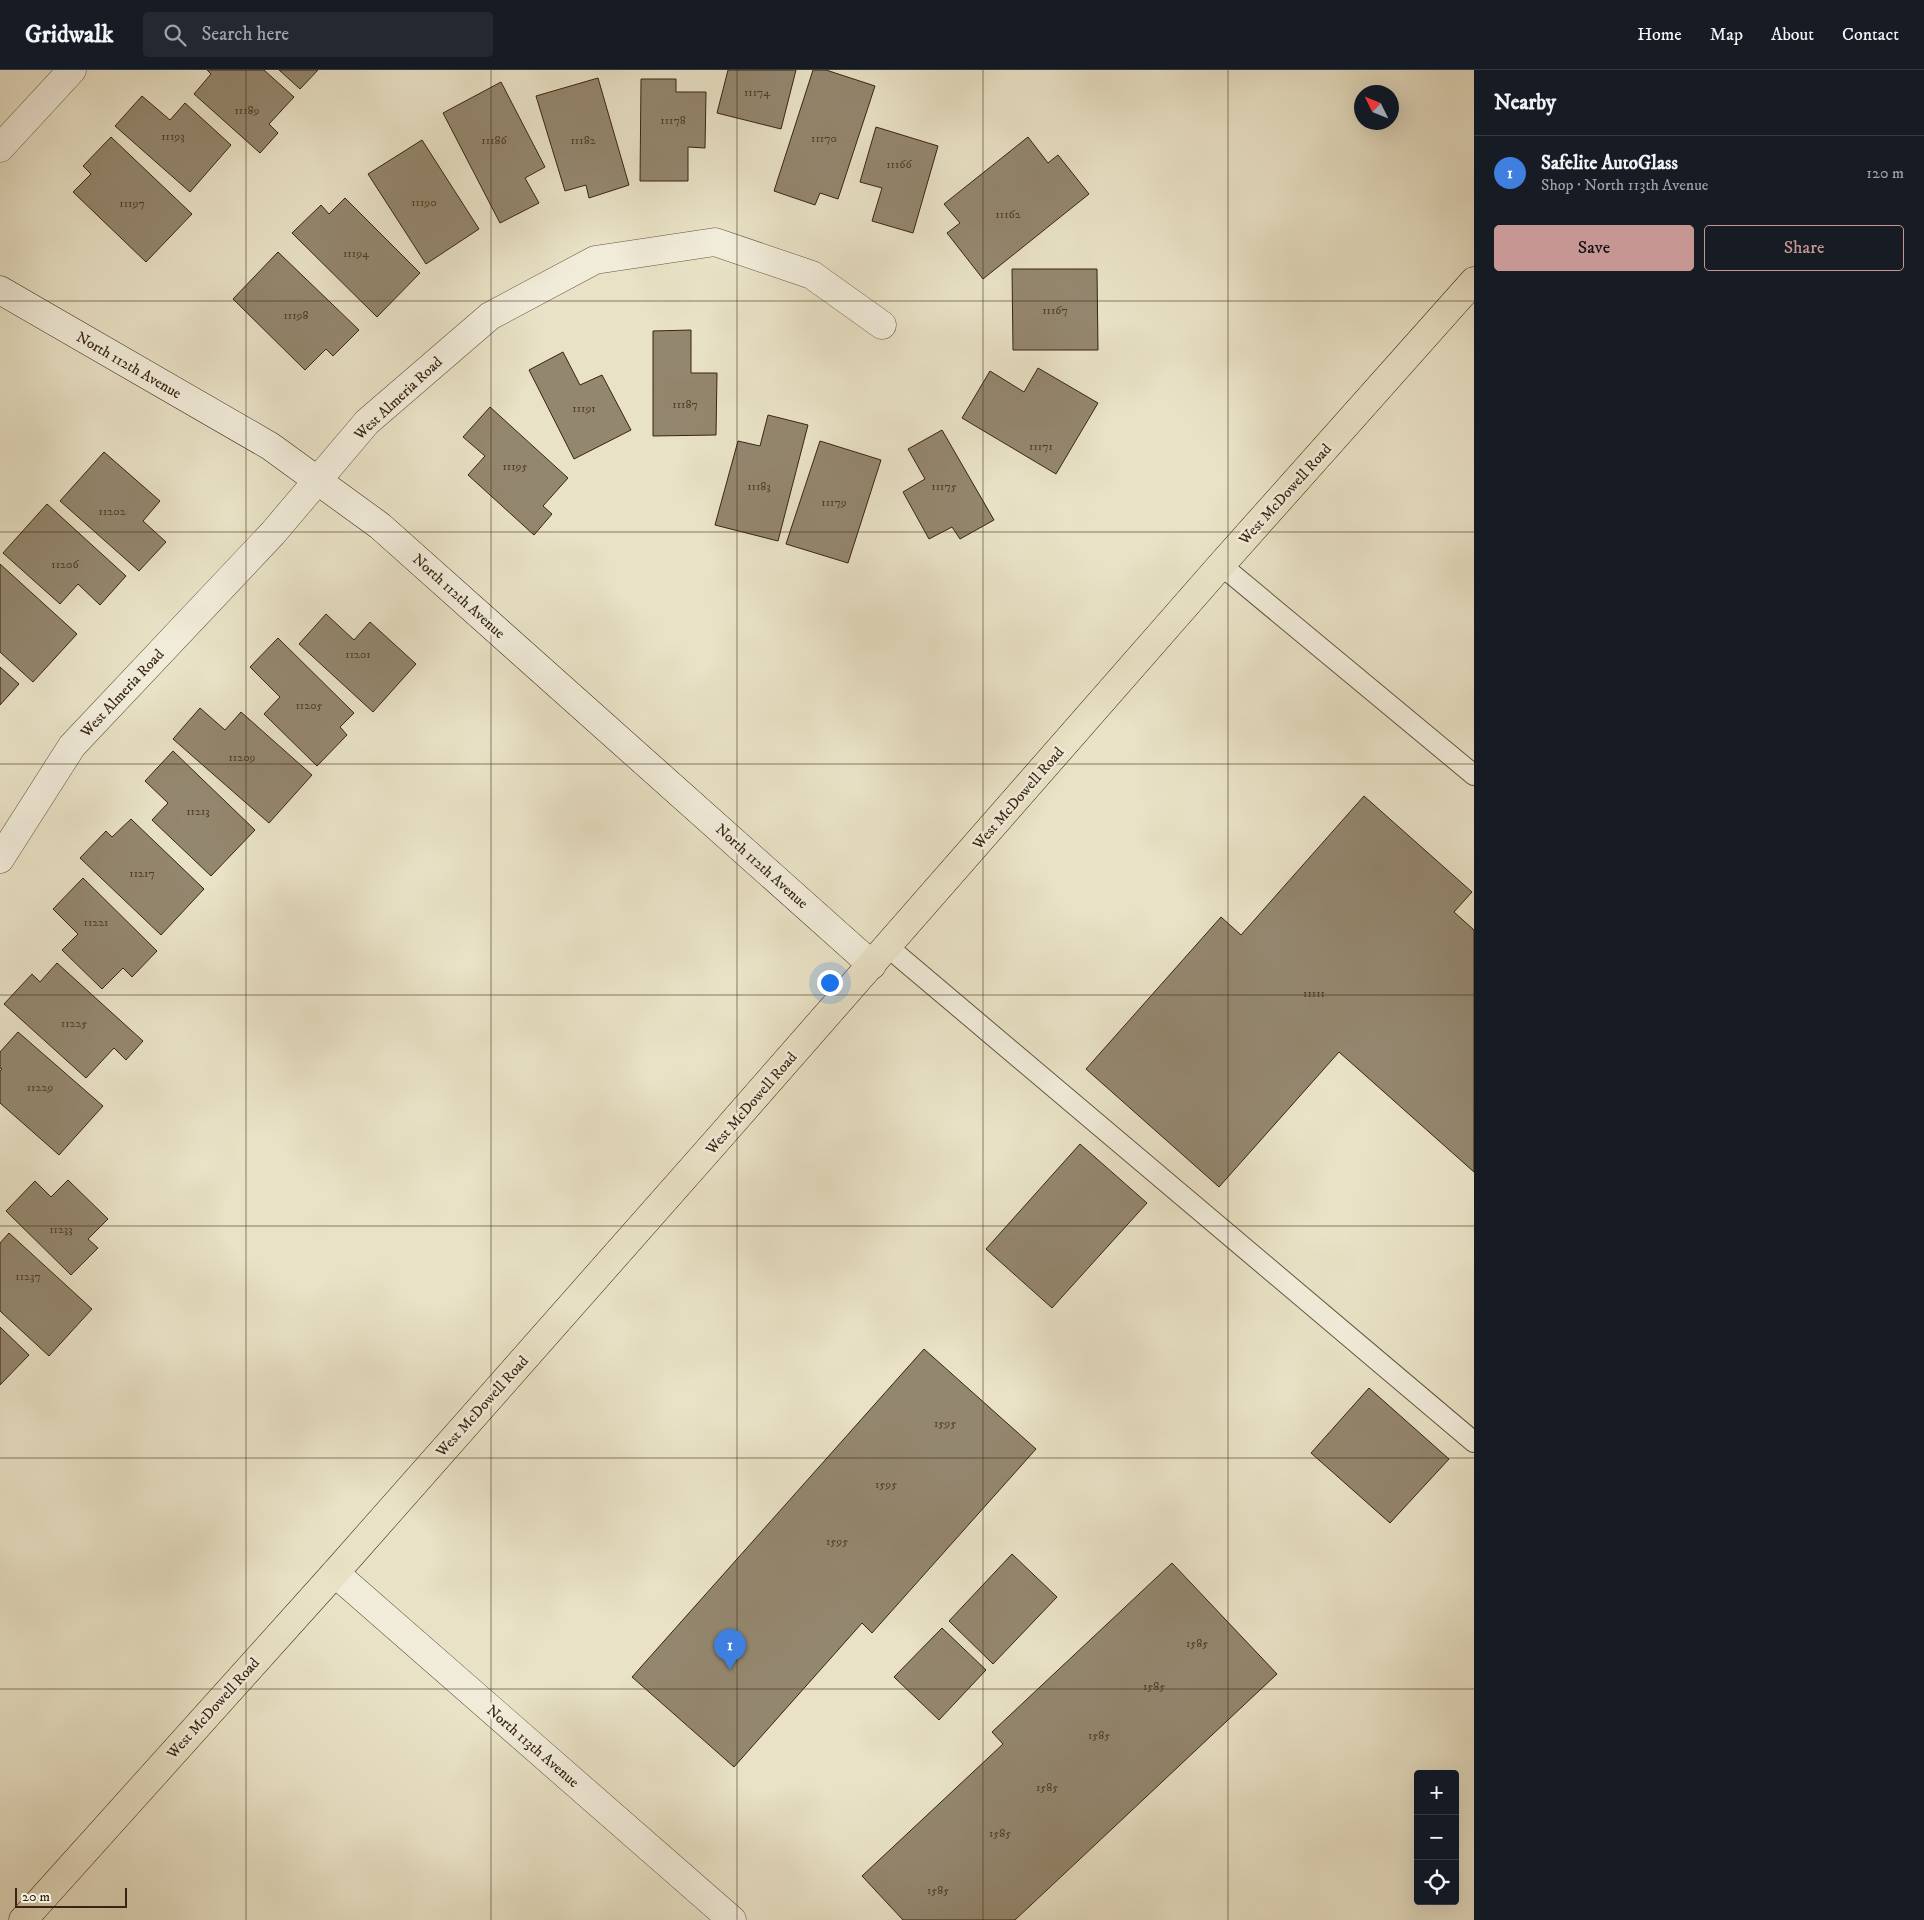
<!DOCTYPE html>
<meta charset="utf-8">
<style>
body{margin:0;font-family:"IM FELL DW Pica",serif;background:#242831;color:#f1f3f6}
.controls{position:absolute;right:15px;bottom:15px;display:grid;overflow:hidden;border-radius:5px;box-shadow:0 5px 20px #0002}
.controls button{width:45px;height:45px;display:grid;place-items:center;padding:0;border:0;border-bottom:1px solid #363941;background:#171b24;color:#f1f3f6;font:25px sans-serif}
.compass{position:absolute;left:1354px;top:15px;width:45px;height:45px;border-radius:50%;background:#171b24;box-shadow:0 5px 20px #0002;rotate:313deg}
.scale{position:absolute;left:15px;bottom:12px;width:112px;box-sizing:border-box;padding-left:5px;border:2px solid #382411;border-top:0;font-size:14px;line-height:18px;white-space:nowrap;color:#382411;-webkit-text-stroke:4px #f1ecda;paint-order:stroke}
.you{position:absolute;left:829px;top:912px;width:18px;height:18px;margin:-12px;border:4px solid #fff;border-radius:50%;background:#1a73e8;box-shadow:0 0 0 8px #1a73e833}
.badge{display:grid;place-items:center;width:32px;height:32px;border-radius:50%;background:#c59692;color:#fff;font-size:16px;font-weight:700}
.pin{position:absolute;translate:-50% -41px;filter:drop-shadow(0 1px 2px #0008)}
.pin::after{content:'';position:absolute;top:26px;width:18px;height:15px;background:inherit;clip-path:polygon(0 0,100% 0,50% 100%)}
.list{margin:0;padding:0;list-style:none}
h2{display:flex;justify-content:space-between;align-items:center;height:65px;margin:0;padding:0 20px;font-size:21px}
h2 small{font-size:16px;font-weight:400;color:#9ea1a6}
.list li{display:grid;grid-template-columns:32px 1fr auto;gap:15px;align-items:center;box-sizing:border-box;height:75px;padding:0 20px;border-top:1px solid #363941}
.list b{display:block;font-size:19px;white-space:nowrap}
.list p{margin:0;font-size:16px;white-space:nowrap;color:#9ea1a6}
.list em{font-size:16px;font-style:normal;color:#9ea1a6}
.actions{display:flex;gap:10px;padding:15px 20px}
.actions a{flex:1;padding:11px 0;border:1px solid #c59692;border-radius:5px;text-align:center;font-size:18px;color:#c59692}
.actions .main{background:#c59692;color:#111}
.icon{flex:none;width:28px;height:28px;fill:none;stroke:currentColor;stroke-width:2;stroke-linecap:round;stroke-linejoin:round}
.map{position:relative;flex:none;width:1474px;height:1850px;overflow:hidden}
header{display:flex;align-items:center;gap:30px;box-sizing:border-box;height:70px;padding:0 25px;background:#171b24;border-bottom:1px solid #363941}
header strong{font-size:24px}
nav{display:flex;gap:28px;margin-inline-start:auto;font-size:18px}
.search{width:350px;height:45px;background:#242831;display:flex;align-items:center;gap:12px;box-sizing:border-box;padding:0 18px;border-radius:5px;color:#9ea1a6;font-size:19px}
main{display:flex}
aside{flex:1;background:#171b24}
.map>svg:first-child{display:block}
.building{fill:#94876f;stroke:#382411}
.lines{fill:none;stroke-linecap:round;stroke-linejoin:round}
.lane-casing{stroke:#64543e;stroke-width:22}
.street-casing{stroke:#64543e;stroke-width:29}
.secondary-casing{stroke:#382411;stroke-width:29}
.primary-casing{stroke:#382411;stroke-width:29}
.lane{stroke:#f1ecda;stroke-width:20}
.street{stroke:#f1ecda;stroke-width:28}
.secondary{stroke:#f1ecda;stroke-width:28}
.primary{stroke:#e9e2c6;stroke-width:28}
.grid{fill:none;stroke:#382411;stroke-width:1;stroke-opacity:0.55}
.labels{text-anchor:middle;stroke-width:5;stroke-linejoin:round;paint-order:stroke}
.number-label{font-size:12px;fill:#4f3d28}
.street-label{font-size:15px;fill:#382411;stroke:#f1ecda}
</style>
<header>
<strong>Gridwalk</strong>
<div class="search"><svg class="icon" aria-label="search" viewBox="0 0 24 24"><circle cx="10" cy="10" r="6"/><path d="M15 15l6 6"/></svg>Search here</div>
<nav><a>Home</a><a>Map</a><a>About</a><a>Contact</a></nav>
</header>
<main>
<div class="map">
<svg width="1474" height="1850" viewBox="0 0 1474 1850">
<rect width="100%" height="100%" fill="#e9e2c6"/>
<filter id="stains"><feTurbulence type="fractalNoise" baseFrequency=".004" numOctaves="4"/><feColorMatrix values="0 0 0 0 .2 0 0 0 0 .09 0 0 0 0 .02 0 0 0 .5 -.17"/></filter>
<radialGradient id="worn" r=".72"><stop offset=".6" stop-color="#630" stop-opacity="0"/><stop offset="1" stop-color="#630" stop-opacity=".3"/></radialGradient>
<path class="building" d="M207,0H264L294,27L269,54L278,63L260,83L194,24L211,4Z
M279,0H318L300,19Z
M728,0H796L781,59L717,43Z
M813,0H826L875,16L838,129L820,123L815,135L774,121Z
M598,8L629,115L589,128L586,115L565,121L536,26Z
M641,9H676V22H706L705,78L688,77V111H640Z
M501,12L545,97L525,108L539,133L500,153L443,43Z
M142,26L170,50L185,33L231,75L190,122L115,56Z
M876,57L938,76L913,163L872,151L882,118L860,112Z
M111,67L192,144L146,192L73,122L91,104L83,96Z
M1028,67L1048,93L1058,85L1089,124L983,209L947,163L960,153L944,134Z
M422,70L479,159L426,194L368,104Z
M345,128L420,203L377,247L292,163L321,135L329,144Z
M278,182L359,260L333,286L326,279L305,300L233,229Z
M1012,199H1097L1098,280H1013Z
M691,260V303H717L716,365L653,366V261Z
M563,282L580,315L602,305L631,360L574,389L529,300Z
M1038,298L1098,333L1056,404L962,348L990,301L1024,322Z
M490,337L568,408L543,436L552,444L534,465L468,405L485,386L463,367Z
M768,345L808,355L778,471L715,455L738,371L760,376Z
M942,360L994,450L960,469L952,457L929,469L903,422L925,409L908,379Z
M820,371L881,390L848,493L786,474Z
M104,382L160,431L143,451L166,472L139,501L60,431Z
M47,434L126,506L100,535L78,514L60,534L3,483Z
M0,494L77,564L33,612L0,582Z
M326,544L354,570L370,552L416,594L373,642L299,574Z
M278,568L354,643L340,657L347,665L317,696L264,644L280,627L250,597Z
M0,597L19,614L0,635Z
M200,638L225,660L241,642L312,705L269,753L173,669Z
M173,681L255,760L211,806L152,750L168,733L145,711Z
M1364,726L1472,822L1454,842L1474,860V1102L1339,982L1219,1117L1086,999L1221,847L1241,865Z
M131,749L204,819L161,865L80,788L106,761L112,767Z
M83,808L157,881L132,907L123,898L102,919L62,880L78,864L53,839Z
M57,893L143,971L126,990L114,978L86,1008L4,934L32,904L40,912Z
M18,962L103,1036L59,1085L0,1033V1001L2,999L0,998V982Z
M1080,1074L1147,1133L1052,1238L986,1179Z
M68,1110L108,1149L88,1169L98,1178L71,1205L6,1141L35,1111L51,1127Z
M9,1163L92,1239L49,1286L0,1241V1173Z
M0,1257L29,1285L0,1315Z
M924,1279L1036,1379L872,1563L862,1553L734,1697L632,1607Z
M1369,1318L1449,1389L1390,1453L1311,1383Z
M1012,1484L1057,1527L993,1594L949,1551Z
M1172,1493L1277,1604L1015,1850H903L862,1806L1003,1674L992,1662Z
M942,1558L986,1600L939,1650L894,1607Z"/>
<g class="lines">
<g class="lane-casing">
<path id="lane" d="M1221,495L1474,705
M888,877L1474,1372"/>
</g>
<g class="street-casing">
<path id="street" d="M0,78L72,0
M0,789L72,676L273,463L367,352L490,246L595,190L715,172L812,205L882,255
M335,1503L732,1850"/>
</g>
<g class="secondary-casing">
<path id="secondary" d="M0,220L270,376L380,456L872,895"/>
</g>
<g class="primary-casing">
<path id="primary" d="M23,1850L335,1503L720,1067L1221,495L1474,211"/>
</g>
<use href="#lane" class="lane"/>
<use href="#street" class="street"/>
<use href="#secondary" class="secondary"/>
<use href="#primary" class="primary"/>
</g>
<path class="grid" d="M246,0V1850M491,0V1850M737,0V1850M983,0V1850M1228,0V1850M0,231H1474M0,462H1474M0,694H1474M0,925H1474M0,1156H1474M0,1388H1474M0,1619H1474"/>
<g class="labels">
<g class="number-label">
<text x="757" y="26">11174</text>
<text x="247" y="44">11189</text>
<text x="673" y="54">11178</text>
<text x="173" y="70">11193</text>
<text x="824" y="72">11170</text>
<text x="494" y="74">11186</text>
<text x="583" y="74">11182</text>
<text x="899" y="98">11166</text>
<text x="424" y="136">11190</text>
<text x="132" y="137">11197</text>
<text x="1008" y="148">11162</text>
<text x="356" y="187">11194</text>
<text x="1055" y="244">11167</text>
<text x="296" y="249">11198</text>
<text x="685" y="338">11187</text>
<text x="584" y="342">11191</text>
<text x="1041" y="380">11171</text>
<text x="515" y="400">11195</text>
<text x="759" y="420">11183</text>
<text x="944" y="420">11175</text>
<text x="834" y="436">11179</text>
<text x="112" y="445">11202</text>
<text x="65" y="498">11206</text>
<text x="358" y="588">11201</text>
<text x="309" y="639">11205</text>
<text x="242" y="691">11209</text>
<text x="198" y="745">11213</text>
<text x="142" y="807">11217</text>
<text x="96" y="856">11221</text>
<text x="1314" y="927">11111</text>
<text x="74" y="957">11225</text>
<text x="40" y="1021">11229</text>
<text x="61" y="1163">11233</text>
<text x="28" y="1210">11237</text>
<text x="945" y="1357">1595</text>
<text x="886" y="1418">1595</text>
<text x="837" y="1475">1595</text>
<text x="1197" y="1577">1585</text>
<text x="1154" y="1620">1585</text>
<text x="1099" y="1669">1585</text>
<text x="1047" y="1721">1585</text>
<text x="1000" y="1767">1585</text>
<text x="938" y="1824">1585</text>
</g>
<g class="street-label">
<text transform="translate(129 295) rotate(30)" y="5">North 112th Avenue</text>
<text transform="translate(398 328) rotate(-43)" y="5">West Almeria Road</text>
<text transform="translate(1285 424) rotate(-48)" y="5">West McDowell Road</text>
<text transform="translate(459 526) rotate(42)" y="5">North 112th Avenue</text>
<text transform="translate(122 623) rotate(-47)" y="5">West Almeria Road</text>
<text transform="translate(1018 728) rotate(-49)" y="5">West McDowell Road</text>
<text transform="translate(762 796) rotate(42)" y="5">North 112th Avenue</text>
<text transform="translate(751 1033) rotate(-49)" y="5">West McDowell Road</text>
<text transform="translate(482 1336) rotate(-48)" y="5">West McDowell Road</text>
<text transform="translate(213 1638) rotate(-48)" y="5">West McDowell Road</text>
<text transform="translate(533 1676) rotate(41)" y="5">North 113th Avenue</text>
</g>
</g>
<rect width="100%" height="100%" filter="url(#stains)"/>
<rect width="100%" height="100%" fill="url(#worn)"/>
</svg>
<div class="controls">
<button>+</button>
<button>−</button>
<button><svg class="icon" aria-label="locate" viewBox="0 0 24 24"><circle cx="12" cy="12" r="6"/><path d="M12 2v4M12 18v4M2 12h4M18 12h4"/></svg></button>
</div>
<svg class="compass" viewBox="-18 -18 36 36"><path d="M0-13l5 13h-10z" fill="#e53935"/><path d="M0 13l5-13h-10z" fill="#9ea1a6"/></svg>
<div class="scale">20 m</div>
<div class="you"></div>
<div class="pin badge" style="left:730px;top:1600px;background:#3f7fe0">1</div>
</div>
<aside>
<h2>Nearby<small></small></h2>
<ul class="list">
<li><span class="badge" style="background:#3f7fe0">1</span><div><b>Safelite AutoGlass</b><p>Shop · North 113th Avenue</p></div><em>120 m</em></li>
</ul>
<div class="actions"><a class="main">Save</a><a>Share</a></div>
</aside>
</main>
